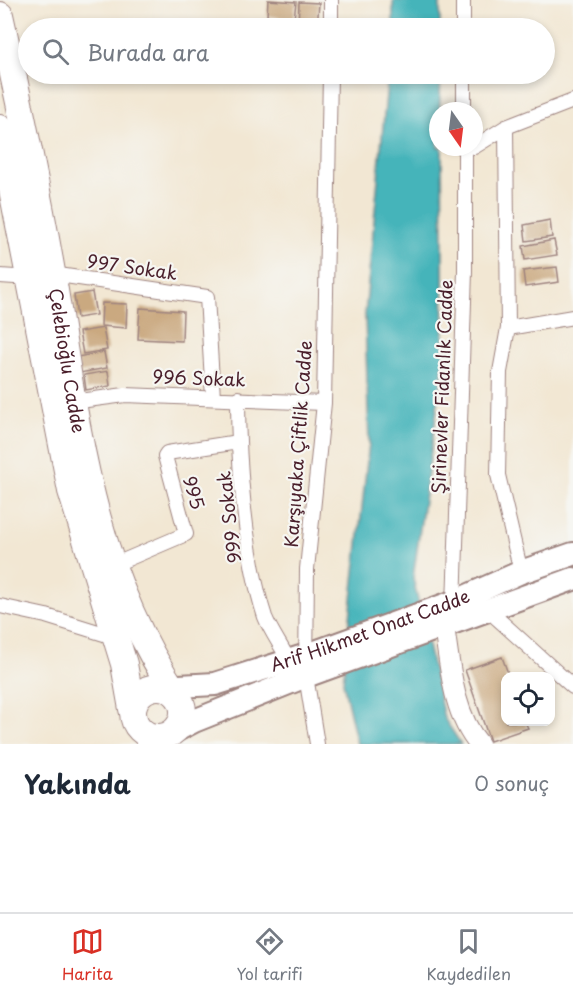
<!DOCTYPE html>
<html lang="tr">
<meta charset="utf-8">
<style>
body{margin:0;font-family:"Playpen Sans",sans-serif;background:#f2f2f3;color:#1f2937}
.controls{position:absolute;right:18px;bottom:18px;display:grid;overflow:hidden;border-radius:12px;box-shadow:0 3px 9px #0003}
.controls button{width:54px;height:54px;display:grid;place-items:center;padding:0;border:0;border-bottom:2px solid #e0e1e3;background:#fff;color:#1f2937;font:30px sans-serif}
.compass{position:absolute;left:429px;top:102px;width:54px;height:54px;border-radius:50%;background:#fff;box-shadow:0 3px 9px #0003;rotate:166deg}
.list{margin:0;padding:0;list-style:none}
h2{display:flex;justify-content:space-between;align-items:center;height:78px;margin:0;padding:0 24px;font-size:26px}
h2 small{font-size:20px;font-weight:400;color:#747a83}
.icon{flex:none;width:33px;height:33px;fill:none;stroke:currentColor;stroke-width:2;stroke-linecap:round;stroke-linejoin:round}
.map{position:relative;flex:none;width:573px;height:744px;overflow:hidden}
.search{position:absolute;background:#fff;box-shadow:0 3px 9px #0003;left:18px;right:18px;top:18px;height:66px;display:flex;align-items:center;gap:15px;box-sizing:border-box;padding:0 21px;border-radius:33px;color:#747a83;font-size:22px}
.sheet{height:168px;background:#fff}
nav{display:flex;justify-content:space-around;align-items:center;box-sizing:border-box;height:84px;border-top:2px solid #e0e1e3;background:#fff;font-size:16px;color:#747a83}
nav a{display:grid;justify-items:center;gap:3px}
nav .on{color:#d93025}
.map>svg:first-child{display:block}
.water{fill:#44b4ba;stroke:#476a72;stroke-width:1.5}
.building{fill:#caa980}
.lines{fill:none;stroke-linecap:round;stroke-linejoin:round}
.street-casing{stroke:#9e837f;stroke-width:16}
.secondary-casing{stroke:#9e837f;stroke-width:22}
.primary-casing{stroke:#9e837f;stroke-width:26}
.highway-casing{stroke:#9e837f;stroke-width:28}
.street{stroke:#fff;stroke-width:14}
.secondary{stroke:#fff;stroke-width:20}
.primary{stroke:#fff;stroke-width:22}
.highway{stroke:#fff;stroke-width:26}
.labels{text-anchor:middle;stroke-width:4.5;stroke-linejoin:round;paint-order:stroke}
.street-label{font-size:18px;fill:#4a1f2b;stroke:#f6f6f2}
</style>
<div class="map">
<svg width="573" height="744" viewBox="0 0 573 744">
<rect width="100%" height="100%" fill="#f6f6f2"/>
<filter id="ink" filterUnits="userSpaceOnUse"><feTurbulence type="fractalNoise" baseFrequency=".0167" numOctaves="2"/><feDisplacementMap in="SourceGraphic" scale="12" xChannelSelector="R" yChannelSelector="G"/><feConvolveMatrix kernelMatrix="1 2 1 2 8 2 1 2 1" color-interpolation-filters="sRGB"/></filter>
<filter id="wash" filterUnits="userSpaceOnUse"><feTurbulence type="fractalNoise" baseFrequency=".008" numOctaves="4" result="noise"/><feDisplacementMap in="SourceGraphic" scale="24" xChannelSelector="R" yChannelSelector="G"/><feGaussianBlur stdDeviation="1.35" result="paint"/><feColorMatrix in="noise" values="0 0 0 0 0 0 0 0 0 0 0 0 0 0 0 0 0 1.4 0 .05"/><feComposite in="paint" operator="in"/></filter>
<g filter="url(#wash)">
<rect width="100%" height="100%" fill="#f2e7d3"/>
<path class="water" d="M393,0H440V28H393Z
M388,74H441L438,147H442L444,360L413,578L444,718L461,744H357L343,682L369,443L365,315Z"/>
<g id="blocks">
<path class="building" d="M268,0L296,2L294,19L267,16Z
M299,2L319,3L317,28H298Z
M550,220L552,237L526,241L524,225Z
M554,240L557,255L525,260L523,246Z
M557,267L559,282L525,287L523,271Z
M92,292L96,315L77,318L74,295Z
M102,303L127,304L126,328L101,326Z
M140,308L183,311L182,341L138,339Z
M103,328L107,350L83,354L79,332Z
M104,352L107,368L80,373L77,357Z
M108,371L110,386L86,390L84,375Z
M502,657L509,676H506V722H525L528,728L490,741L465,670Z"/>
</g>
</g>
<g filter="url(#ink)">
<use href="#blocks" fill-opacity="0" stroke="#9e837f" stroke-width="1.5"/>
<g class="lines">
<g class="street-casing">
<path id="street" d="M463,0V28
M331,28V0
M464,74V111
M506,127L508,328L500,372L498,475L521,572
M474,147L506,127L573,101
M52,274L207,297L213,398
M0,276L30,278
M508,328L573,317
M238,398C238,462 245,556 265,617C270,630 282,647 289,661
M72,402L125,395L324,403
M111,566L186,534L165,456L167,453L238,442
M0,606L46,616L114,637
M454,606L465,271V147
M488,610L573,687
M317,744L306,676L307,569L324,403L330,74"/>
</g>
<g class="secondary-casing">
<path id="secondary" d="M444,627C450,665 453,714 479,744"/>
</g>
<g class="primary-casing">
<g id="primary">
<path id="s1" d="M161,687L215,684L307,655L456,601L521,572L573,554"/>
<path d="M173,732L194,721L306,676L573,579"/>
</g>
</g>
<g class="highway-casing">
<g id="highway">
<path id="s2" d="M0,15C19,100 37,186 52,272C77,422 89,564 176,694"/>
<path d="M0,128L71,491L124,664L132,709"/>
<circle cx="158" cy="712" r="25"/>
</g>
</g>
<use href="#street" class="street"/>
<use href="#secondary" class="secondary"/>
<use href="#primary" class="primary"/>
<use href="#highway" class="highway"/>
</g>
</g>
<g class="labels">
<g class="street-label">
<text transform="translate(132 268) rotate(8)" y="6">997 Sokak</text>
<text dy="6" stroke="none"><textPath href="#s2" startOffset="352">Çelebioğlu Cadde</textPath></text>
<text transform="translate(199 379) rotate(2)" y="6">996 Sokak</text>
<text transform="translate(443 387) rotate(-88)" y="6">Şirinevler Fidanlık Cadde</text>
<text transform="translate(299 444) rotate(-86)" y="6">Karşıyaka Çiftlik Cadde</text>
<text transform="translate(193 493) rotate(74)" y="6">995</text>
<text transform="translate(230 517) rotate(-97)" y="6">999 Sokak</text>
<text dy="6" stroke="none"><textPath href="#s1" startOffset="218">Arif Hikmet Onat Cadde</textPath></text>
</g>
</g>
</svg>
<div class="controls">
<button><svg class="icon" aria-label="locate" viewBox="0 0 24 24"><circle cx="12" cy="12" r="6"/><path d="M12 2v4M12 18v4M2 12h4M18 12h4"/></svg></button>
</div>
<svg class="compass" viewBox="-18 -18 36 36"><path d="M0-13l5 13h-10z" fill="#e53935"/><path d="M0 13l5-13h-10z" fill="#747a83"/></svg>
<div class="search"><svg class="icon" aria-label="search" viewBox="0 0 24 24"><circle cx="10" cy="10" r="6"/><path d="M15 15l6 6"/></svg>Burada ara</div>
</div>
<section class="sheet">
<h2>Yakında<small>0 sonuç</small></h2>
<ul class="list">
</ul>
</section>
<nav>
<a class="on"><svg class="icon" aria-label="map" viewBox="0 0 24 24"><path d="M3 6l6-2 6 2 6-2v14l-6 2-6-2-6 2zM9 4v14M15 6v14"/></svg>Harita</a>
<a><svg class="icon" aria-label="directions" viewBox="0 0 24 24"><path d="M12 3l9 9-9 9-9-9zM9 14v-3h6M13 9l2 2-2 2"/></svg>Yol tarifi</a>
<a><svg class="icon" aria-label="saved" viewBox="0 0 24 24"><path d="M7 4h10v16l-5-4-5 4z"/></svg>Kaydedilen</a>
</nav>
